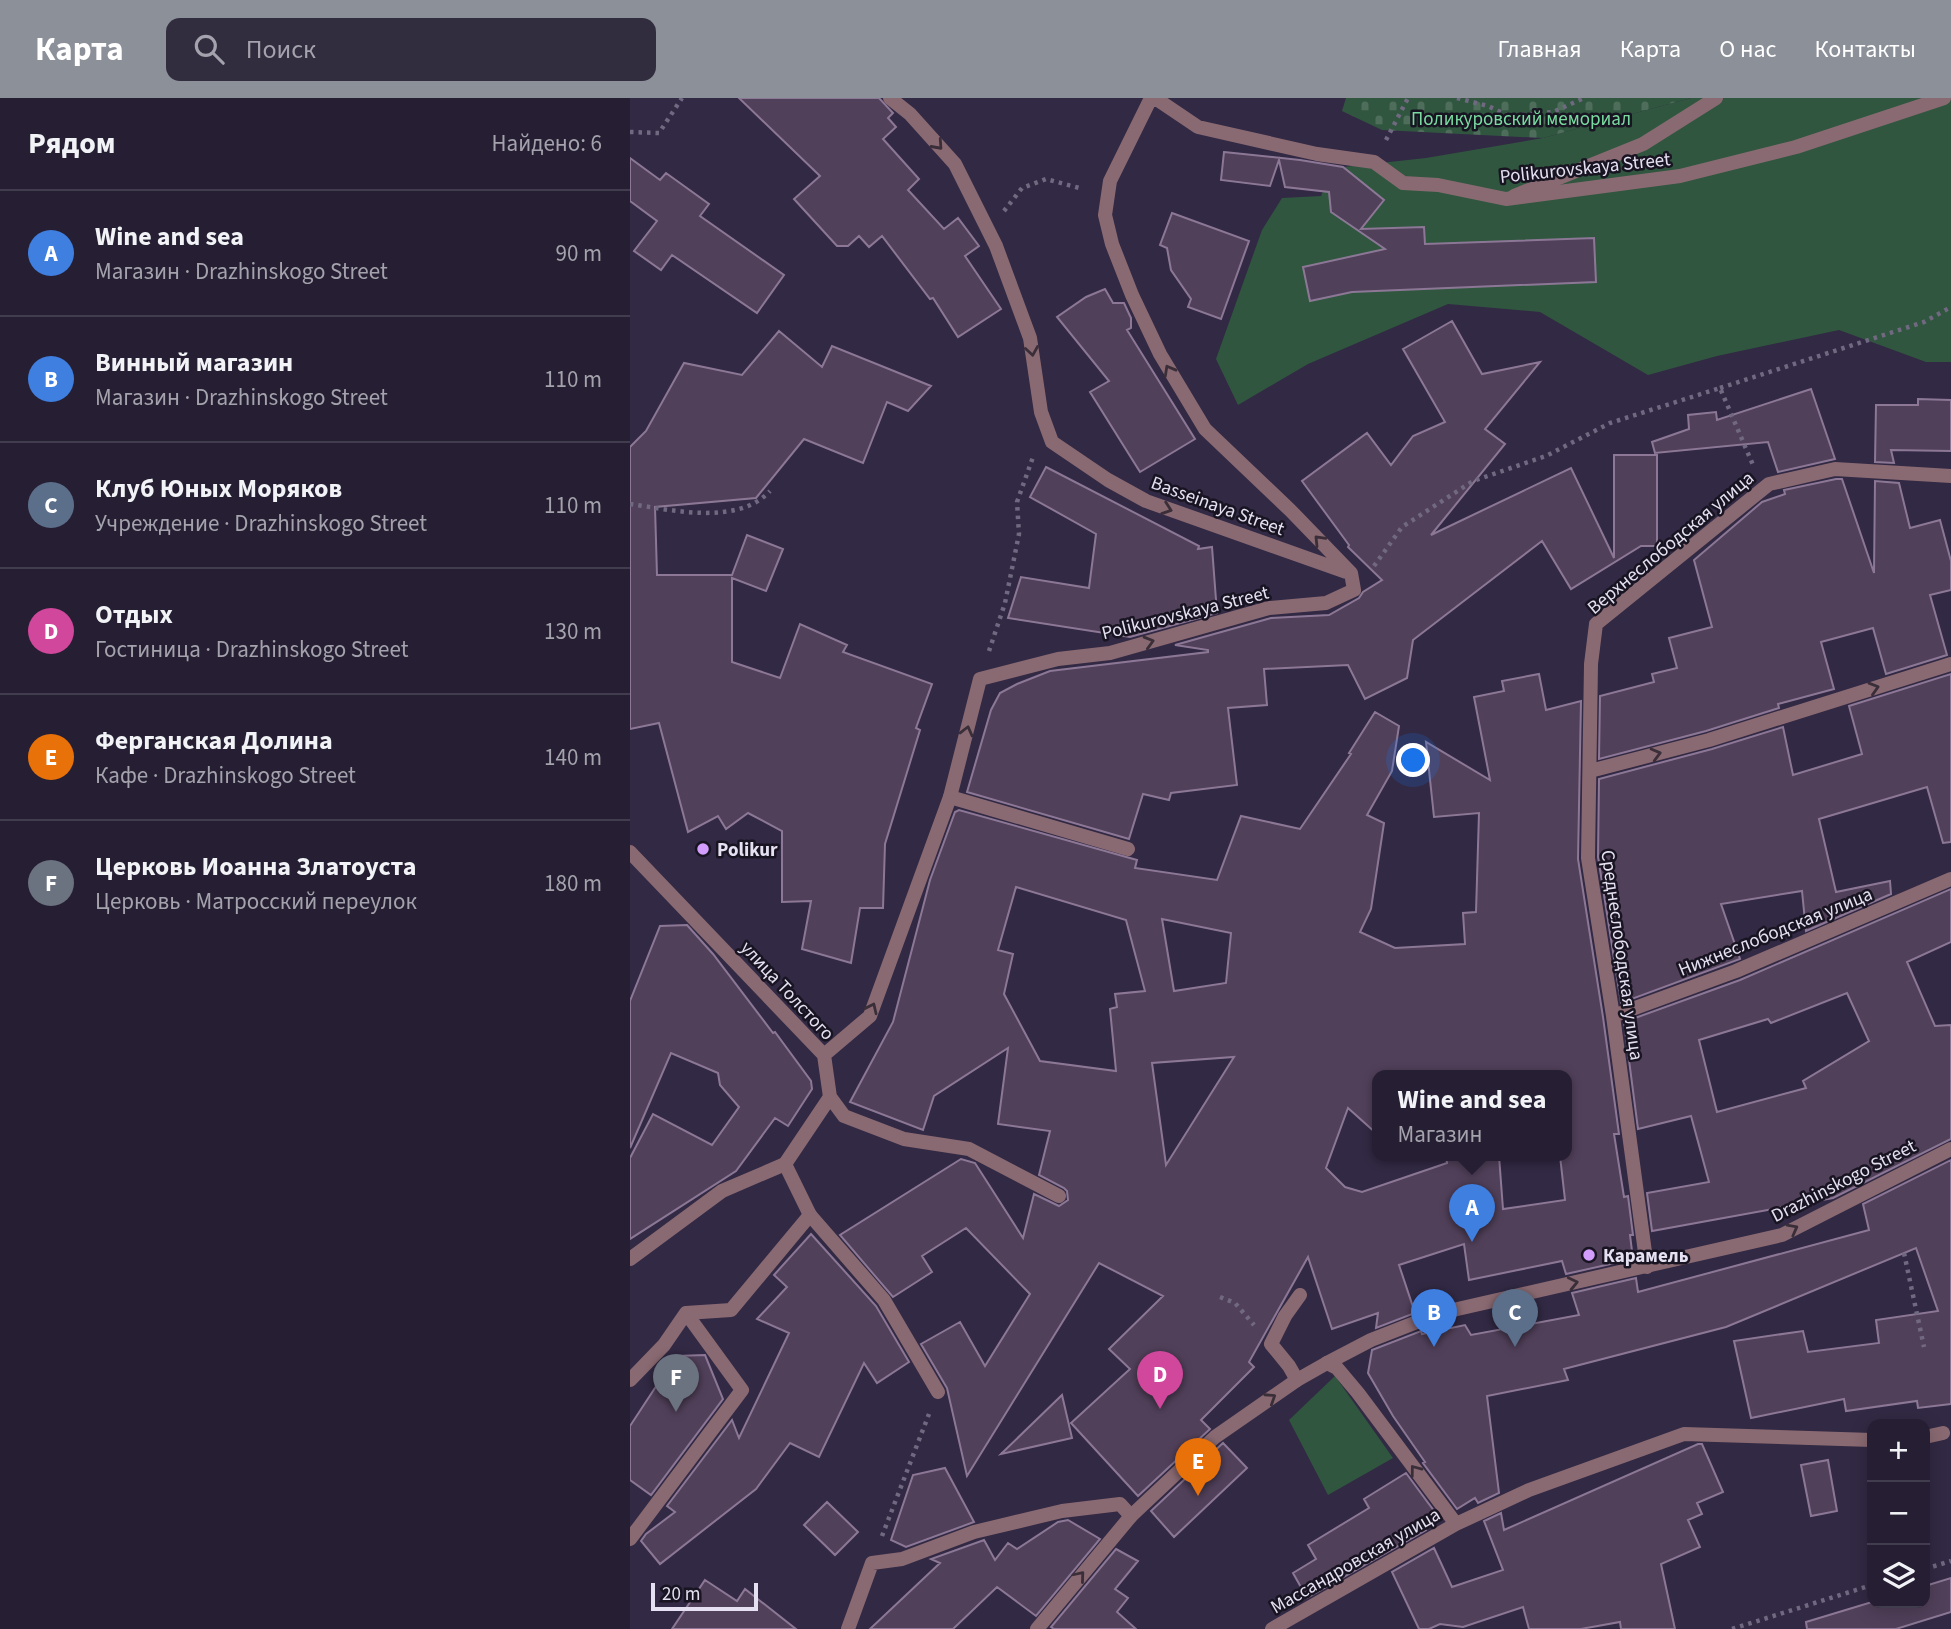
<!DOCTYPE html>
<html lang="ru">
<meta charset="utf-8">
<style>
body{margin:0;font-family:"Source Sans 3",sans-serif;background:#322c3f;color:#f1f3f6}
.controls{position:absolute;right:21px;bottom:21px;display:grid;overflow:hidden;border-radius:14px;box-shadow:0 4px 18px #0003}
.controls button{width:63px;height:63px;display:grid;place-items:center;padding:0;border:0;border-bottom:2px solid #423d4e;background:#261f33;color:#f1f3f6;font:35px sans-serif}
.scale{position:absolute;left:21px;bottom:18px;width:107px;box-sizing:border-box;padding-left:7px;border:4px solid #e5e0f2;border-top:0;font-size:19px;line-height:24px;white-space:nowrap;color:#e5e0f2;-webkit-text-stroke:5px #181421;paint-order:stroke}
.you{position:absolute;left:784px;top:663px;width:24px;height:24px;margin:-18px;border:5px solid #fff;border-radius:50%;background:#1a73e8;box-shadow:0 0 0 10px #1a73e833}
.badge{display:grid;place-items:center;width:46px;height:46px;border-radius:50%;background:#8c9099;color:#fff;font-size:23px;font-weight:700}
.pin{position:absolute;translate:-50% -58px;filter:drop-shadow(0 2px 4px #0008)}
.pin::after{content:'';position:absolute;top:37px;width:24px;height:21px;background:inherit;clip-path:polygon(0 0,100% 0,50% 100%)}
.popup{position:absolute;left:742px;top:972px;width:200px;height:91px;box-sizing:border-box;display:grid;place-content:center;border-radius:14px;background:#261f33;filter:drop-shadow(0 2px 5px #0005);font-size:23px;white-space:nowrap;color:#a4a2ac}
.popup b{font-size:26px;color:#f1f3f6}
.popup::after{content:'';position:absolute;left:50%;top:100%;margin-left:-14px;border:14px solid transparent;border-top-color:#261f33}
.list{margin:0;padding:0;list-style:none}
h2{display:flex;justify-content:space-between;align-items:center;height:91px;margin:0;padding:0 28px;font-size:30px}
h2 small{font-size:23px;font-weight:400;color:#a4a2ac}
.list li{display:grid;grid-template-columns:46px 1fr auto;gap:21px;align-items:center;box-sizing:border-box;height:126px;padding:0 28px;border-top:2px solid #423d4e}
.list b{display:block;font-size:26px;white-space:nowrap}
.list p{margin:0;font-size:23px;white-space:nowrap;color:#a4a2ac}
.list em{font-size:23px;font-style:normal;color:#a4a2ac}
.icon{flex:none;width:38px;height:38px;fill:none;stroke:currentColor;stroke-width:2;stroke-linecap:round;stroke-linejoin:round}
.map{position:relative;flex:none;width:1321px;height:1531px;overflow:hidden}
header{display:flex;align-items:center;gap:42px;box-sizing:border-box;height:98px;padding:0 35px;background:#8c9099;color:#fff}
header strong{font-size:33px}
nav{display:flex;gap:38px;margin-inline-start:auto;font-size:24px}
.search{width:490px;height:63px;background:#322c3f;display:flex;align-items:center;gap:18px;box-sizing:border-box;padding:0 24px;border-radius:14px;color:#a4a2ac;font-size:26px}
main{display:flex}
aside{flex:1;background:#261f33}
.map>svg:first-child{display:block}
.green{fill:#30563f}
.cemetery{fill:url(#cemetery-stones)}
.building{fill:#51405a;stroke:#8c7896;stroke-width:2;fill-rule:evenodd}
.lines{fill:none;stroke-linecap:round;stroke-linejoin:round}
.path{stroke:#716981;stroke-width:4.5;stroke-dasharray:3.5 5;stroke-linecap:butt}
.lane{stroke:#8a6a72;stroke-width:14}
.street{stroke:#8a6a72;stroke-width:14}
.oneway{stroke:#3a2e39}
.poi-dot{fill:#d29dfd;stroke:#181421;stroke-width:2.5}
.labels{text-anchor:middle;stroke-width:5;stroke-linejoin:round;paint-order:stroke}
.park-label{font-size:19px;fill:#7adba1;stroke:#181421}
.street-label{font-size:19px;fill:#e5e0f2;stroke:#181421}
.poi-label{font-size:19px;font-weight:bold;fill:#e5e0f2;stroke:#181421;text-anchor:start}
</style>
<header>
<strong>Карта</strong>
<div class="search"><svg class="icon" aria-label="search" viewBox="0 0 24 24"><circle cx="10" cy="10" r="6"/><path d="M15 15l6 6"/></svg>Поиск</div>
<nav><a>Главная</a><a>Карта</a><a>О нас</a><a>Контакты</a></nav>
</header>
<main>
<aside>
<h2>Рядом<small>Найдено: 6</small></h2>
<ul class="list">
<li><span class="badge" style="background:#3f7fe0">A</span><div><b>Wine and sea</b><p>Магазин · Drazhinskogo Street</p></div><em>90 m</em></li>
<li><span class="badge" style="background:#3f7fe0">B</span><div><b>Винный магазин</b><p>Магазин · Drazhinskogo Street</p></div><em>110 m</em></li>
<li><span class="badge" style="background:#5c6f8a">C</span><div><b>Клуб Юных Моряков</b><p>Учреждение · Drazhinskogo Street</p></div><em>110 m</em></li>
<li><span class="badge" style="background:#d1479c">D</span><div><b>Отдых</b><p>Гостиница · Drazhinskogo Street</p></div><em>130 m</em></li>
<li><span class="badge" style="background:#e8710a">E</span><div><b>Ферганская Долина</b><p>Кафе · Drazhinskogo Street</p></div><em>140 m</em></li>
<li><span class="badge" style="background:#6b7280">F</span><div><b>Церковь Иоанна Златоуста</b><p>Церковь · Матросский переулок</p></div><em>180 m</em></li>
</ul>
</aside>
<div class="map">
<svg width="1321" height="1531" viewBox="0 0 1321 1531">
<defs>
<pattern id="cemetery-stones" width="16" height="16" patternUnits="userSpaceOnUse" patternTransform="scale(1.75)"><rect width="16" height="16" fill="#30563f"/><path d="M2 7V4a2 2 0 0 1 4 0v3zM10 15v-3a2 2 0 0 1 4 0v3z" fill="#4e6e5b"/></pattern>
</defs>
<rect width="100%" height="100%" fill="#322944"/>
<path class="green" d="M1061,0H1321V264H1296L1209,232L1087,258L1018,277L910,214L818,206L678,266L608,307L586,261L632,132L652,100L691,98L704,70L796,60L913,40Z
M705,1278L763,1360L698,1397L659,1322Z"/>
<path class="cemetery" d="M716,0H1061L913,40L752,32L712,13Z"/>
<path class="building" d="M109,0H249L263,15L258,20L266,29L253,41L289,81L278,92L314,131L328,120L349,148L335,158L371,211L328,239L303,200L300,201L252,138L239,149L229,138L218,148H207L164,101L190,78Z
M594,54L670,62L713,69L754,102L731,131L794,129L795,146L964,140L966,184L722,194L680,203L673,169L755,151L701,114L699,94L655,89L649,62L640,88L591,82Z
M0,60L30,82L36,75L79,106L70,118L154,177L127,215L42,157L31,172L4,153L27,123L0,103Z
M542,115L619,143L591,221L558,209L561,201L541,172L537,150L530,147Z
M475,191L483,205H494L501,220V230L497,232L565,341L510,374L460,294L479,283L427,219L456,199Z
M822,223L852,276L910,264L855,331L875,346L801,437L941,370L984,460V357H1027V448H1011L941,491L912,443L783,542L777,580L735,601L718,567L634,571L637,607L598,610L607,687L541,695L539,702L513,696L499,741L337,694L361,612L370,595L387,586L420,573L578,554V552L545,547L641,520L699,517L729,500L733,494L752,482L718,449L719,447L672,383L737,335L761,367L783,338L815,324L773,251Z
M149,233L192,269L202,248L301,288L278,313L257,304L233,365L174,341L126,400L25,409L27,477H102L117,437L153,451L136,493L102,480V564L150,580L170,526L217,547L213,554L302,586L286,630L290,632L255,746L253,810H230L221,865L172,851L181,803L152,804V733L118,715L96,731L88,718L58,734L29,625L0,631V349L16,333L54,265L112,277Z
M1181,291L1205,361L1148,374L1138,344L1025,355L1022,344L1059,331L1058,317L1086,314L1087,322Z
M1288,301L1321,302V353L1261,352L1264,365L1245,364L1246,307H1288Z
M416,369L569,448L568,451L582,449L587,515L500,539L378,520L391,479L459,490L466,436L400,399Z
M1206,381H1212L1244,475L1245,383L1269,385L1280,430L1310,422L1321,463V492L1300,497L1317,557L1256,576L1243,530L1191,544L1204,591L1148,606L1149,610L1076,633L969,661L970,598L1024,584L1022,576L1047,570L1039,540L1082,529L1064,462L1132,404L1155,396L1154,392Z
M909,576L916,612L951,603L948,761L973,919L989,1036H984L994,1099L998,1098L1003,1137H1000L1003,1161L936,1176L932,1163L839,1182L834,1146L769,1167L785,1215L746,1230L748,1215L702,1231L678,1159L619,1264L624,1269L571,1322L580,1331L508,1398L441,1325L500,1271L479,1251L533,1198L469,1165L337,1378L317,1290L291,1246L330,1224L355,1268L400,1196L336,1130L292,1158L302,1174L263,1199L210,1137L331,1061L345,1065L393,1140L404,1096L429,1108L438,1102L437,1093L434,1090L409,1077L420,1033L368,1026L378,950L304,998L293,1032L220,1004L263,924L300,782L325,714L329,712L507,762L505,770L587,782L611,718L670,731L721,656L719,655L745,614L769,628L762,673L737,717L754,725L741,811L730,834L765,850L835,846L833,815L846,814L849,715L804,719L796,644L860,682L844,599L874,593L872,583ZM386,789L496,822L515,893L485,896L487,909L480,911L486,973L410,963L374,896L383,856L368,852ZM532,821L601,835L596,885L544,893ZM604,959L536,1067L522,965ZM747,978H936V1058H930L935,1102L873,1111L869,1058H816L817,1065L732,1094L715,1089L696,1070L718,1010L747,1036Z
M1321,576V744L1313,745L1297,689L1189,721L1206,794L1260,783L1261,796L1176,833L1172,793L1091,806L1110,861L991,905L968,759L969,681L1082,651L1153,629L1163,677L1232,656L1219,608Z
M1321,791V844L1277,864L1305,928L1321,927V1041L1203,1100L1022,1133L1017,1095L1079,1084L1061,1018L1008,1031L994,924L1110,882ZM1217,895L1239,943L1173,983L1176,990L1087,1014L1069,942L1138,921L1141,925Z
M57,827L83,856L143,935L145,934L181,983L182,991L158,1028L145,1020L106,1073L0,1141V1060L23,1016L82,1047L109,1009L90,987L88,975L41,955L0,1050V903L30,828Z
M1321,1062V1306L1288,1310L1287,1303L1216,1313L1214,1301L1121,1320L1104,1243L1173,1233L1178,1254L1249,1245L1246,1222L1308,1213L1286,1150L1096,1229L934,1271L938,1282L857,1298L869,1395L848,1405L845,1400L827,1411L793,1365L795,1364L763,1318L738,1275L742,1252L791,1233L792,1236L835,1227L841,1237L949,1217L942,1195L1006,1180L1008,1194L1239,1132L1233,1106Z
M181,1136L246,1208L279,1264L247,1285L234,1265L189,1359L160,1345L126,1391L30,1466L11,1443L16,1436L45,1414L37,1408L102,1322L109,1340L159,1235L127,1221L157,1189L144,1177Z
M75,1257L93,1301L21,1397L0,1382V1328L46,1258Z
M432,1297L442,1340L371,1356Z
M593,1345L617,1370L544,1439L521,1413Z
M1068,1346H1072L1093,1394L1067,1405L1072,1416L1058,1422L1070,1449L1031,1466L1045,1531H991L990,1524L951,1531H899L893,1509L833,1529L810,1526L799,1531H789L762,1474L804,1450L822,1489L873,1472L854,1423L871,1415L874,1432Z
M1198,1362L1207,1413L1181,1418L1171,1367Z
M315,1370L344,1424L276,1449L261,1442L283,1377Z
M776,1375L810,1421L795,1430L796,1432L677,1500L663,1475L686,1461L678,1447L739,1410L734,1401Z
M197,1404L228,1434L205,1457L174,1427Z
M438,1422L470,1441L406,1518L367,1489L323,1531H240L310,1465L301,1461L354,1442L365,1462L378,1445L387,1451L428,1424Z
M486,1451L508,1463L485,1491L498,1500L487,1514L506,1531H424L421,1529Z
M1321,1480V1514L1266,1531H1177L1176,1524L1242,1504L1295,1505V1488Z
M75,1482L107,1503L115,1491L166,1531H42Z"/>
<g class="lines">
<path class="path" d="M827,0L858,8L879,18L923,14L954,0
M0,34L29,35L52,0
M756,42L778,0
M374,113L392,90L416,81L453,91
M1090,290L1294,224L1321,209
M0,406C43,412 107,428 140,393
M744,468L772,429L843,383L916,358L980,325L1090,290L1123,367
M359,553L375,505L389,436L387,404L403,359
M1274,1155L1294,1249
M590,1199L605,1205L624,1227
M252,1438L299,1316
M1295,1471L1321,1463
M1102,1531L1242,1487"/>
<path class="lane" d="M884,98L1013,46L1086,0
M960,673L1079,642L1321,566
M320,699L498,751
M983,918L1106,873L1321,781
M0,1161L92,1093L155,1066
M1017,1169L983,918L958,760L961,566L966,526L1139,386L1205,371L1321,378
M56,1215L101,1212L180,1117
M697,1265L707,1270L728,1295L826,1426
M0,1282L34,1247L56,1215
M667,1282L659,1268L641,1246L655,1218L670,1197
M1295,1339L1313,1335
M0,1441L112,1292L56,1215
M218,1531L242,1465L272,1461L344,1434L432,1413L490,1406L501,1418
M642,1531L826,1426L899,1392L1054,1336L1242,1342"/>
<path class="street" d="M260,0L280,16L325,66L366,148L400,240L411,314L422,344L478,382L516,403L716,474
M525,0L568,29L687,56L744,64L773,85L808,87L876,101L1050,78L1166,49L1314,0
M0,754L194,957L200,999L155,1066L180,1117L254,1202L308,1294
M194,957L240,918L320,699L350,581L428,561L480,555L639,510L696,505L724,492L721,475L660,412L575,331L530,256L502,197L482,146L475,117L480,83L521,0
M200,999L214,1018L274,1041L339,1051L429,1098
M407,1531L501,1418L585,1339L667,1282L697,1265L741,1242L810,1215L1152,1137L1321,1051"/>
</g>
<defs><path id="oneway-chevron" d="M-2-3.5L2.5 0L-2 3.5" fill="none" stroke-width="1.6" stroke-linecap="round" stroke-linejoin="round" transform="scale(1.75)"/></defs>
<g class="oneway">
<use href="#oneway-chevron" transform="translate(308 47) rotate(48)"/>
<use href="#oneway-chevron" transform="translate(402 253) rotate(81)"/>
<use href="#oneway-chevron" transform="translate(539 272) rotate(-119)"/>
<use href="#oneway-chevron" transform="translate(537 411) rotate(19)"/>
<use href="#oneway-chevron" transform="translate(689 442) rotate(-134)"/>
<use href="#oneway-chevron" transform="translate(519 544) rotate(-16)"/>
<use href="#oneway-chevron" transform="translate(1244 590) rotate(-17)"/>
<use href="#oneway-chevron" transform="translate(337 633) rotate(-76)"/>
<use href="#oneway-chevron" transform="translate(1026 656) rotate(-15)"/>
<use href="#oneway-chevron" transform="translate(242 910) rotate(-65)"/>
<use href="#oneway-chevron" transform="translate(1163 1131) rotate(-28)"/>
<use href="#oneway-chevron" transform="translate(943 1185) rotate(-13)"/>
<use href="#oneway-chevron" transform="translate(641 1300) rotate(-33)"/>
<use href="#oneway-chevron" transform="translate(785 1372) rotate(-127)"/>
<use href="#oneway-chevron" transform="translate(450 1478) rotate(-50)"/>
</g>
<g class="poi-dot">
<circle cx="73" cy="751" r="7"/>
<circle cx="959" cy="1157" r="7"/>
</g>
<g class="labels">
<g class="park-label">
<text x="891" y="27">Поликуровский мемориал</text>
</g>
<g class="street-label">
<text transform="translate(955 69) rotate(-6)" y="7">Polikurovskaya Street</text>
<text transform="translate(588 407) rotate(20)" y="7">Basseinaya Street</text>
<text transform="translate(1040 444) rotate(-40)" y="7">Верхнеслободская улица</text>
<text transform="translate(555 514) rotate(-14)" y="7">Polikurovskaya Street</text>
<text transform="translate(1145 833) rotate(-22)" y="7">Нижнеслободская улица</text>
<text transform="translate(993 857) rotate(82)" y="7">Среднеслободская улица</text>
<text transform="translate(158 892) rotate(47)" y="7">улица Толстого</text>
<text transform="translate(1213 1082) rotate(-27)" y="7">Drazhinskogo Street</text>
<text transform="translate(725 1462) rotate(-30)" y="7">Массандровская улица</text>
</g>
<g class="poi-label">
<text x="87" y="758">Polikur</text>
<text x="973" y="1164">Карамель</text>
</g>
</g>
</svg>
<div class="controls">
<button>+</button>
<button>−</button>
<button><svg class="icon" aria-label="layers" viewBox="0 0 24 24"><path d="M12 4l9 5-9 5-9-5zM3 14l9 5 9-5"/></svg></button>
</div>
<div class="scale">20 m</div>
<div class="you"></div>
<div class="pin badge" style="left:842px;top:1144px;background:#3f7fe0">A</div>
<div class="popup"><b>Wine and sea</b>Магазин</div>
<div class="pin badge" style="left:804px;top:1249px;background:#3f7fe0">B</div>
<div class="pin badge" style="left:885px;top:1249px;background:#5c6f8a">C</div>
<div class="pin badge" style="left:530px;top:1311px;background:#d1479c">D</div>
<div class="pin badge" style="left:568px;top:1398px;background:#e8710a">E</div>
<div class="pin badge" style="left:46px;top:1314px;background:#6b7280">F</div>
</div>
</main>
